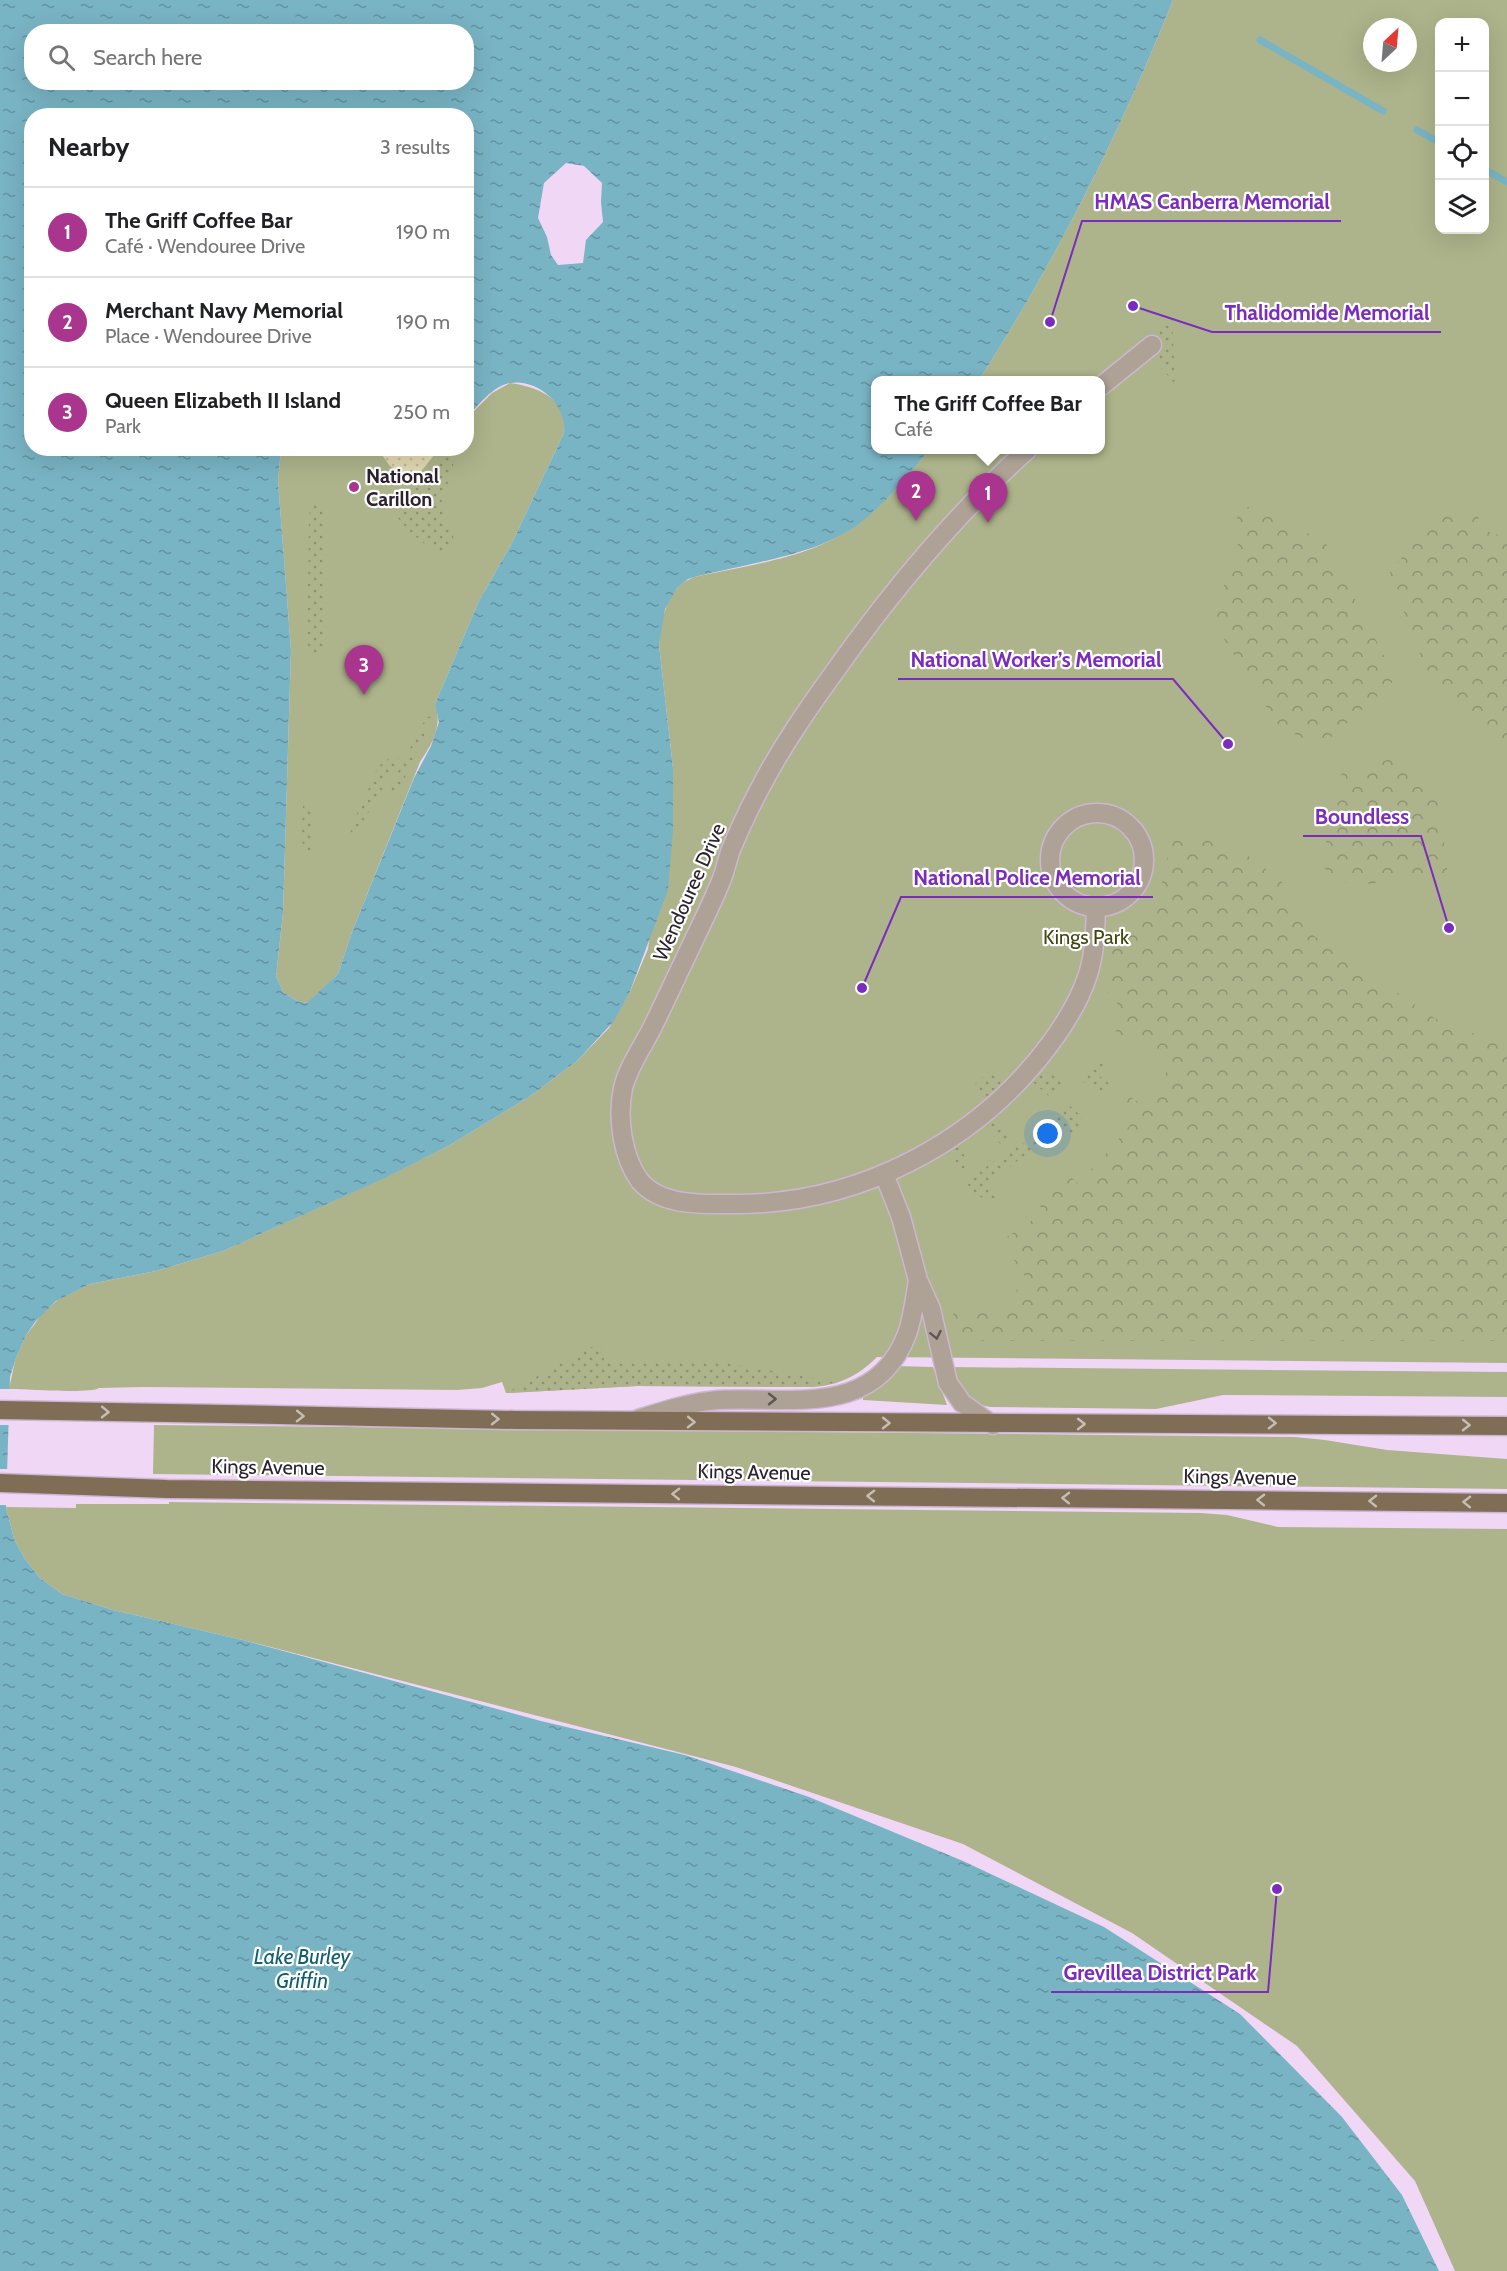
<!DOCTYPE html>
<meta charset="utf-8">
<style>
body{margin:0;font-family:Cabin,sans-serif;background:#f2f2f2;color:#202124}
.controls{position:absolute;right:18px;top:18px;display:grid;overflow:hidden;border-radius:12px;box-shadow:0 6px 24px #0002}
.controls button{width:54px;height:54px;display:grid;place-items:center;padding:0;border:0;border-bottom:2px solid #e0e0e0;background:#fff;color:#202124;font:30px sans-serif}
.compass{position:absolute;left:1363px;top:18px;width:54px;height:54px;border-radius:50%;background:#fff;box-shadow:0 6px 24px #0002;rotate:26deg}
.you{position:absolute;left:1048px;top:1134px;width:21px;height:21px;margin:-15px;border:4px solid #fff;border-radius:50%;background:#1a73e8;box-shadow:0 0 0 9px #1a73e833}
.badge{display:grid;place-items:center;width:39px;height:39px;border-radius:50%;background:#a9358f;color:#fff;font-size:20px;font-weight:700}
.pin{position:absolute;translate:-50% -50px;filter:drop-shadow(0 2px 3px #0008)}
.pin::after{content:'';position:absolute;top:32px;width:21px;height:18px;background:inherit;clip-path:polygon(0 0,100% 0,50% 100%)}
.popup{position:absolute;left:871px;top:376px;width:234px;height:78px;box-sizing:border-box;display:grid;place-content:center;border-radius:12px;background:#fff;filter:drop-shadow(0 2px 4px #0005);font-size:20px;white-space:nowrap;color:#757577}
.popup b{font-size:22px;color:#202124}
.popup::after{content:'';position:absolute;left:50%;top:100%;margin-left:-12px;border:12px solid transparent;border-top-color:#fff}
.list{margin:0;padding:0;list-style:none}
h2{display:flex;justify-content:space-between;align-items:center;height:78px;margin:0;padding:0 24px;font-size:26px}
h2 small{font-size:20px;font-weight:400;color:#757577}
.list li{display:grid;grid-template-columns:39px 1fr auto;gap:18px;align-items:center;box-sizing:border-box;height:90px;padding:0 24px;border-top:2px solid #e0e0e0}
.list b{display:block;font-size:22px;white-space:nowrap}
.list p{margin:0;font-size:20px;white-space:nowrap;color:#757577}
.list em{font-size:20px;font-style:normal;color:#757577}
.icon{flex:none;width:33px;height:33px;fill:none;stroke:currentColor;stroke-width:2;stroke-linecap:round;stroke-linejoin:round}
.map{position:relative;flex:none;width:1507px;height:2271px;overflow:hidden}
.search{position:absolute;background:#fff;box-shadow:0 6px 24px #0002;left:24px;top:24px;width:450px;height:66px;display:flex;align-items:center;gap:15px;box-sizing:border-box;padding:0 21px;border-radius:24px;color:#757577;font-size:22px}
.panel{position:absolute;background:#fff;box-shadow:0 6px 24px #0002;left:24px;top:108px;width:450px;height:348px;border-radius:24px}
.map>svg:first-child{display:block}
.green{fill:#adb48b;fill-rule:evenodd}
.forest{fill:url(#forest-crowns)}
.sand{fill:url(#sand-dots)}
.garden{fill:url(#garden-dots)}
.water{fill:url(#water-ripples);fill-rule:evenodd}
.pier{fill:#f0d7f6}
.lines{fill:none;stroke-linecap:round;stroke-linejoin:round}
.stream{stroke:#79b4c4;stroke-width:7}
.minor-casing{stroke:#cdb6d2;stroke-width:21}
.primary-casing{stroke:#cdb6d2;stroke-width:21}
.minor{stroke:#ada295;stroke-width:18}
.primary{stroke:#806d56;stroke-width:18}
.oneway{stroke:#5f5557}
.oneway2{stroke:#c6bdb3}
.poi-dot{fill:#a9358f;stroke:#fff;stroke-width:2}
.labels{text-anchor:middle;stroke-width:4.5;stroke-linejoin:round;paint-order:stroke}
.poi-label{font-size:20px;font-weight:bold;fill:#2b222e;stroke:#fff;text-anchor:start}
.street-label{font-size:20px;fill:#2b222e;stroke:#fff}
.park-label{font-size:20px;fill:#40460f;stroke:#fff}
.water-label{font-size:21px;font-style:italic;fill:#0f5f70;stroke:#fff}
.leader{fill:none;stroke:#7b2cbf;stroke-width:2}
.callout-dot{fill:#7b2cbf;stroke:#fff;stroke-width:2}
.callout-label{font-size:21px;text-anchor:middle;font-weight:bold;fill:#7b2cbf;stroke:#fff;stroke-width:4.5;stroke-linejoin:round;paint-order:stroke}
</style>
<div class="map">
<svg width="1507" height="2271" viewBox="0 0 1507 2271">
<defs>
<pattern id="forest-crowns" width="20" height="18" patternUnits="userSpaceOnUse" patternTransform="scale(1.5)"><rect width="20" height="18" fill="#adb48b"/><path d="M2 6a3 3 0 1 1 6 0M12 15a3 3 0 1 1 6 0" fill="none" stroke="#8d9272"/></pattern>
<pattern id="sand-dots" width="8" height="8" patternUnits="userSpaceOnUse" patternTransform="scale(1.5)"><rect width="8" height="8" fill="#e1d8b3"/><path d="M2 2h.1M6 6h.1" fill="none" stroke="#c1b99a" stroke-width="1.8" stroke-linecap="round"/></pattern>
<pattern id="garden-dots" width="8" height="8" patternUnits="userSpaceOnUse" patternTransform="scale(1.5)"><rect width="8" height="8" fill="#adb48b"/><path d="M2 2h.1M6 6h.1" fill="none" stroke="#8d9272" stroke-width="1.8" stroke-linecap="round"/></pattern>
<pattern id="water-ripples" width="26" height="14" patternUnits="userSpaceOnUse" patternTransform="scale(1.5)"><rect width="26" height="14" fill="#79b4c4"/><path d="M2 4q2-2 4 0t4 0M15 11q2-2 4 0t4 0" fill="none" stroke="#6392a0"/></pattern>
</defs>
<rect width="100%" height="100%" fill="#f0d7f6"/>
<path class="green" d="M1173,0H1507V1363L877,1357C858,1376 838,1386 811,1387L637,1386L506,1393L502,1382L482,1388L457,1390L144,1387L99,1388C90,1394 26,1389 9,1389L15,1361L25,1337L42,1314L59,1299L90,1284L156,1271L223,1251L384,1178L450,1145L529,1097L577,1061L609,1028L629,994L648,949L673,768L659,645L662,619L668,602L677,588L684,582L694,577C748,565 814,558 859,523C886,503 908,476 929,450H1100V380H979C1056,260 1120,133 1173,0ZM1440,22H1484V230H1440ZM1372,27H1408V63H1372Z
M510,383C539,387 568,399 564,433L512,543L479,601L435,704C443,726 432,744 420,762L352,932L338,974L308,1003L297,1001L283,992L276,976L283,913L291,650L278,481L281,449L466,448L467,418L492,393Z
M895,1366L933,1367L947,1405L863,1400V1398Z
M947,1367L1507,1372V1397L1223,1395L1156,1409L990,1407L971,1403Z
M154,1425L1295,1437L1325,1440L1387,1450L1507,1459V1489L153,1474Z
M169,1502L1201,1513L1227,1515L1278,1527L1507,1529V2271H1455L1415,2181L1297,2046L1132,1933L963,1844L736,1767L247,1641L113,1610L62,1594L40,1578L25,1559L14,1539L6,1507L76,1508V1504H169Z"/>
<path class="forest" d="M1237,504L1277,514L1327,545L1396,679L1319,748L1276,723L1208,613L1238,561Z
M1476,512L1484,530L1507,538V753L1433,687L1389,574L1437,513Z
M1391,759L1439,789L1448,879L1416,878L1351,886L1324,868L1328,812L1342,773Z
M1173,827L1247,855L1281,880L1308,932L1436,1019L1507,1046V1341H956L953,1310L1003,1305L1027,1279L1001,1241L1044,1212L1034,1197L1065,1171L1077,1183C1099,1164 1117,1141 1136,1118L1122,1107L1130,1097L1145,1106L1173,1062L1158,1052L1159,1050L1143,1040L1140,1042L1124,1033L1120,1040L1113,1036L1126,1013L1107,993L1114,935L1160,894Z"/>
<path class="sand" d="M378,449H439L411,484L389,465Z"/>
<path class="garden" d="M1172,317L1175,384L1153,358L1161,351L1149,336Z
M448,455C462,470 444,483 442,499C439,515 452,526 454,541L442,558L409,531L397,517L402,502Z
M315,504H325L326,646L324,652L319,656H307L309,521L310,509Z
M427,716L432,718L397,795L388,791Z
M397,752L401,753L379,796L349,843V835L356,820V815L363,805L373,776L380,765Z
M303,805L308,807L314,814L312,849L309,854L302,842Z
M1098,1060L1104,1065L1098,1075L1112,1085L1105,1092L1095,1091L1079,1079L1089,1067L1092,1068Z
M991,1069L1004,1081L984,1099L973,1086Z
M1045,1072L1051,1073L1066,1085L1053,1100L1032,1081L1039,1074Z
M1070,1106L1082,1117V1125L1073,1135L1059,1123L1029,1152L989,1183L998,1197L997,1198C982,1202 974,1194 966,1182L1018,1144L1021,1146L1061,1107Z
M995,1117L1014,1138L1003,1147L985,1126Z
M958,1146L973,1169L963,1175L953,1156L955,1149Z
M601,1342L604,1360L611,1364L718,1362L838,1382L811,1387L637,1386L506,1393Z"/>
<path class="water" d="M0,0H1173C1120,133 1056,260 979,380H876V450H929C908,476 886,503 859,524C829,546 791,555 756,563C733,569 710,572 688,579L677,588L665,609L659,645L673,768V830L668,890L629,994L614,1021L577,1061L529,1097L450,1145L385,1178L223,1251L156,1271L90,1284L56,1301L35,1322L25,1337L15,1361L10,1377L6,1507L14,1539L25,1559L40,1578L62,1594L113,1610L247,1641L541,1721L685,1755L809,1797L963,1861L1104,1927L1240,2014L1342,2117L1402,2195L1439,2271H0ZM32,32H466V82H32ZM32,116H466L467,418C477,406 493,386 510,383C539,379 567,405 564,433L512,543L479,601L435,704L439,722L431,746L414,778L352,932L338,974L307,1003L297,1001L283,992L276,976L283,913L291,650L278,481L281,448H32ZM566,163L584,166L602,183L601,202L603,222L586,240L583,263L558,265L551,255L547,237L538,218L544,183Z"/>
<path class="pier" d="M0,1389H12L11,1425H0Z
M0,1469H10L9,1505H0Z"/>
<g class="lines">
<path class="stream" d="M1260,40L1383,111
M1417,130L1440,143
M1484,169L1507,182"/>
<g class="minor-casing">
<path id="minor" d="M1100,387L1152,345
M1027,450C955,515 894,588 838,667C809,707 781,747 758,792C748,811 738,832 730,852C727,862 725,871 721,881C710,908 696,935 684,961C673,984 663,1006 652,1028C642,1048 628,1067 623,1088C617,1117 622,1157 640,1181C661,1206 701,1204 730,1204C855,1206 976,1144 1050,1044C1064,1025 1078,1003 1086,980C1095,957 1095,932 1096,907
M1050 860a47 47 0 1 1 94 0a47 47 0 1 1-94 0Z
M884,1174L901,1217L918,1280L931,1309L948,1383L962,1403L993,1425
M638,1419C664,1411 691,1402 718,1400C789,1396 875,1419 907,1334C913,1317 915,1298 918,1280"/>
</g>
<g class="primary-casing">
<path id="primary" d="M0,1410C172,1412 343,1417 515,1420C846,1424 1176,1422 1507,1426
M0,1483L167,1489L1507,1503"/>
</g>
<use href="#minor" class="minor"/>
<use href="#primary" class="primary"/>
</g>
<defs><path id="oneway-chevron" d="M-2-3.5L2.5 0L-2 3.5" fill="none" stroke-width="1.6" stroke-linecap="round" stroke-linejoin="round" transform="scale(1.5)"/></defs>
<g class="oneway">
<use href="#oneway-chevron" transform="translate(936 1335) rotate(78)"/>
<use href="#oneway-chevron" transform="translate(772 1399)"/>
</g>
<g class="oneway2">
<use href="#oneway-chevron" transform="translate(105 1412) rotate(1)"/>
<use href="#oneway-chevron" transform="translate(300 1416) rotate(1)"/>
<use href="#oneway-chevron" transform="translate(495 1419) rotate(1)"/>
<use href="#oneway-chevron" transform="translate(691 1422) rotate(1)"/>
<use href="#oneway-chevron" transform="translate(886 1423) rotate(1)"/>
<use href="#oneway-chevron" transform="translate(1272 1423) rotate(1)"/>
<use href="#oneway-chevron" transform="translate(1081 1424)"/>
<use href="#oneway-chevron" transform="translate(1466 1425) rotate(1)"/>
<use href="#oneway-chevron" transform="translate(676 1494) rotate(-179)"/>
<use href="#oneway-chevron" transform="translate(871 1496) rotate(-179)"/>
<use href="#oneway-chevron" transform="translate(1066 1498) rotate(-179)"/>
<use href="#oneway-chevron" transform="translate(1261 1500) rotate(-179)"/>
<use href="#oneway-chevron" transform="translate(1373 1501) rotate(-179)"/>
<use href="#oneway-chevron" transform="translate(1467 1502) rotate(-179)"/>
</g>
<circle class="poi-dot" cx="354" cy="487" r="6"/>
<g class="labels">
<g class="poi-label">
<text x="366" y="483">National<tspan x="366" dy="23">Carillon</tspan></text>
</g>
<g class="street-label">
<text transform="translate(689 892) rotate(-66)" y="7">Wendouree Drive</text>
<text transform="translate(268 1467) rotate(1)" y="7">Kings Avenue</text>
<text transform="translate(754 1472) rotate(1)" y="7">Kings Avenue</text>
<text transform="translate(1240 1477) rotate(1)" y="7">Kings Avenue</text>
</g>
<g class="park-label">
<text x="1086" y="944">Kings Park</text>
</g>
<g class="water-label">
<text x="302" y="1964">Lake Burley<tspan x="302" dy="24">Griffin</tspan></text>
</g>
</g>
<path class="leader" d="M1050 322L1082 221H1341M1133 306L1212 332H1441M1228 744L1173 679H898M1449 928L1421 836H1303M862 988L901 897H1153M1277 1889L1268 1992H1051"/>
<g class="callout-dot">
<circle cx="1050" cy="322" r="6"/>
<circle cx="1133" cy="306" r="6"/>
<circle cx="1228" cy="744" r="6"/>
<circle cx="1449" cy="928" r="6"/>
<circle cx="862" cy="988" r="6"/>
<circle cx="1277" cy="1889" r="6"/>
</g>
<g class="callout-label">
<text x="1212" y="209">HMAS Canberra Memorial</text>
<text x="1327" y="320">Thalidomide Memorial</text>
<text x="1036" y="667">National Worker’s Memorial</text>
<text x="1362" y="824">Boundless</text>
<text x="1027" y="885">National Police Memorial</text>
<text x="1160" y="1980">Grevillea District Park</text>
</g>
</svg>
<div class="controls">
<button>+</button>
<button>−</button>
<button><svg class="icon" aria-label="locate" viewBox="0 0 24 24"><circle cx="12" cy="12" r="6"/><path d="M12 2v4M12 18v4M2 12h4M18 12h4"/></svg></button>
<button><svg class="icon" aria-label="layers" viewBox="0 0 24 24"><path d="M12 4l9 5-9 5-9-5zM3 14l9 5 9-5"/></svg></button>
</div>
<svg class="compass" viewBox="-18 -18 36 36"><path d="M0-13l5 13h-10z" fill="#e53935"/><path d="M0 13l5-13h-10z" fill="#757577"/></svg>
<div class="you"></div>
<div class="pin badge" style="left:988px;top:523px">1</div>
<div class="popup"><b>The Griff Coffee Bar</b>Café</div>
<div class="pin badge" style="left:916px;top:521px">2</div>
<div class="pin badge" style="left:364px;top:695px">3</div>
<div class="search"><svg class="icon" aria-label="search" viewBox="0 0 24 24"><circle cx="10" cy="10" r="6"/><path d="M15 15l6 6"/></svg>Search here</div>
<section class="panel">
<h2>Nearby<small>3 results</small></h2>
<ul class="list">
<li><span class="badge">1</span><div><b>The Griff Coffee Bar</b><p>Café · Wendouree Drive</p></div><em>190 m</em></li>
<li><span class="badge">2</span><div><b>Merchant Navy Memorial</b><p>Place · Wendouree Drive</p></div><em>190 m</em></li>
<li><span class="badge">3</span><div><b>Queen Elizabeth II Island</b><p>Park</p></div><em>250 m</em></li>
</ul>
</section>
</div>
